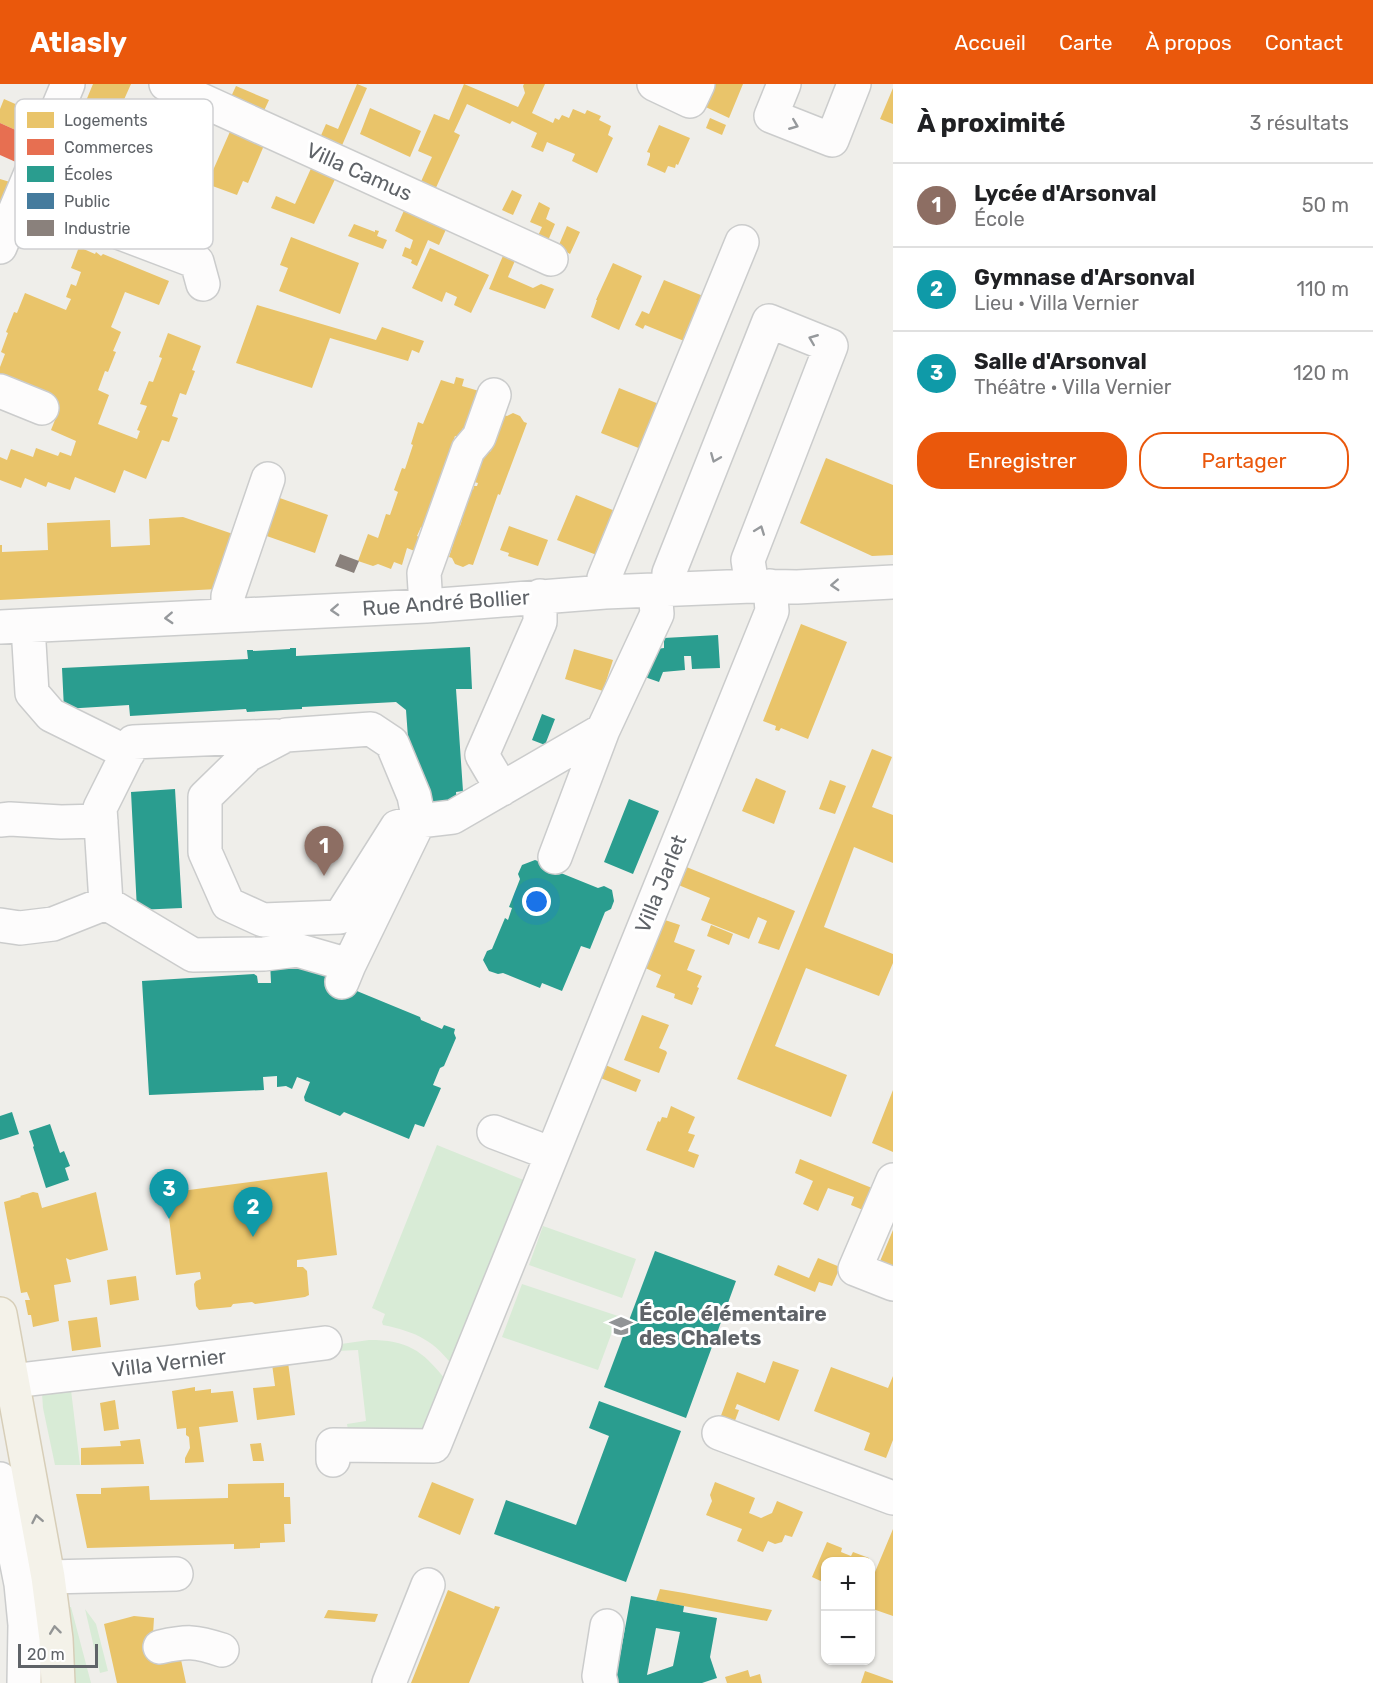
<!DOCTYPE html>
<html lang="fr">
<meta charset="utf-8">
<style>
body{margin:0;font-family:Rubik,sans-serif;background:#f6f6f6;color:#202124}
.controls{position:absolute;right:18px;bottom:18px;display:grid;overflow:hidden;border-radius:12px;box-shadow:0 2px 4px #0004}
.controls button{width:54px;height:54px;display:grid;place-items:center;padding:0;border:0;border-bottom:2px solid #e0e0e0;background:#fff;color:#202124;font:30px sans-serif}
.scale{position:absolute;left:18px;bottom:15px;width:80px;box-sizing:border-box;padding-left:6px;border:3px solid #5f6368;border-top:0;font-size:16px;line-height:21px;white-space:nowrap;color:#5f6368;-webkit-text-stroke:4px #fff;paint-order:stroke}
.you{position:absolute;left:537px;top:818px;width:21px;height:21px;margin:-15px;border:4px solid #fff;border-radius:50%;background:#1a73e8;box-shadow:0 0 0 9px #1a73e833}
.badge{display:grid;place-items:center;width:39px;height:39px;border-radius:50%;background:#ea580c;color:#fff;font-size:20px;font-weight:700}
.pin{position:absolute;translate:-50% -50px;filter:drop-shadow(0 2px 3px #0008)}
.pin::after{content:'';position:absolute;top:32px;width:21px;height:18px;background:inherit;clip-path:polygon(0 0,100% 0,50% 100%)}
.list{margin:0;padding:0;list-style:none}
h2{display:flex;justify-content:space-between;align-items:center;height:78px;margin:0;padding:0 24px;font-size:26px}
h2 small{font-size:20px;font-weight:400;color:#757577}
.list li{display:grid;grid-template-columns:39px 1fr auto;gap:18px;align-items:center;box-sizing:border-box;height:84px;padding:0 24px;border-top:2px solid #e0e0e0}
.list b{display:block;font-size:22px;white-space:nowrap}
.list p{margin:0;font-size:20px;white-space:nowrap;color:#757577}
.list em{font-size:20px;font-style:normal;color:#757577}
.actions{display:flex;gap:12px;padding:18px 24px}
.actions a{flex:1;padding:14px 0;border:2px solid #ea580c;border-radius:24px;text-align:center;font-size:21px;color:#ea580c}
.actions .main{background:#ea580c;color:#fff}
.map{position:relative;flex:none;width:893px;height:1599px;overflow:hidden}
header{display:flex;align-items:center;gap:36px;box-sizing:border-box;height:84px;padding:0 30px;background:#ea580c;color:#fff}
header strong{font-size:28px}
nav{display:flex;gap:33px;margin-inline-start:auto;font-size:21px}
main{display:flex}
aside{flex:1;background:#fff}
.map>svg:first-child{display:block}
.green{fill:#d8ebd6}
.homes{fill:#e9c46a}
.shops{fill:#e76f51}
.schools{fill:#2a9d8f;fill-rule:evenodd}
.industry{fill:#8a817c}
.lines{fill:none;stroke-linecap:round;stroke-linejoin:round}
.minor-casing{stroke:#cbcccc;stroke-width:36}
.major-casing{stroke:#d7ceb8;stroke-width:36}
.minor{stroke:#fdfcfc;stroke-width:33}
.major{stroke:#f4f2e9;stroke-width:33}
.oneway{stroke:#96999c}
.oneway2{stroke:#939595}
.labels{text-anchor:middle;stroke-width:6;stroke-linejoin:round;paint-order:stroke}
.street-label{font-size:21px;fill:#5f6368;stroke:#fff}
.poi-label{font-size:21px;font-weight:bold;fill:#5f6368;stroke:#fff;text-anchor:start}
.key{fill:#fff;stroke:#cfd0d2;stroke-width:1.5}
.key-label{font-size:16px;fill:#5f6368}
</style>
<header>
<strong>Atlasly</strong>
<nav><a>Accueil</a><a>Carte</a><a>À propos</a><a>Contact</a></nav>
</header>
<main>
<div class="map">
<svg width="893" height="1599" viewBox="0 0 893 1599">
<rect width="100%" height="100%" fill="#efeeea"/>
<path class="green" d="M437,1061L526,1097L455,1285C435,1257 417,1248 383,1241L382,1238L385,1230L372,1224Z
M543,1142L636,1175L622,1214L529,1181Z
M522,1200L618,1232L598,1286L502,1253Z
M369,1256C407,1256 422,1266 445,1295L433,1348L348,1346L347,1340L366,1337L358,1266L337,1267L338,1262L341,1260Z
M71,1306L80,1381H55L43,1324L42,1309Z
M66,1523H71L91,1599H70Z
M85,1525L96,1540L108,1587L100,1589Z"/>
<path class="homes" d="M93,0H131L118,29L114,27L110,36L104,34L101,40L125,50L124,55L154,67L169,30L183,38L189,25L200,29L190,52L179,47L168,73L178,77L174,88L186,92L179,109L144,96L145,92L141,91L146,77L127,70L119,93L122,100L120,102L114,104L107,124L66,108L73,89L58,84Z
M357,0L367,4L340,66L319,56L326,40L338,45Z
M464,0L518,23L525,9L523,2L524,0H545L532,29L553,39L555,34L559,36L562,31L569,34L573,25L585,30L587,26L601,32L599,36L611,42L608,51L613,54L597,89L572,77L575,70L547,58L543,68L531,63L537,49L512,37L510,40L467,20L454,48L460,51L434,108L419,102L432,73L418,67L434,30L449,36Z
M703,0H743L729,34L695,18Z
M236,2L269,16L262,31L229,17Z
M893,4V40L880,35Z
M4,15L38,30L29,52L0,39V25Z
M370,24L421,47L410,73L360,50Z
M710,34L726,41L722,51L706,44Z
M659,41L690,54L678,81L676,80L675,84L668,82L665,89L647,81L650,72V69L647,68Z
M232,43L265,59L248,99L243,97L237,111L207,100Z
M313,80L337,91L314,140L271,124L276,112L295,120Z
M0,95L10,98L0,122Z
M512,106L522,111L513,131L502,126Z
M539,118L550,124L546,135L555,140L547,159L537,154L542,143L530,138Z
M406,122L448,141L439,161L428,156L417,182L411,179L412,176L402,172L405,163L410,165L413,156L395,147Z
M354,140L375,148V146L379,147L377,152L387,156L383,165L348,152Z
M567,142L580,148L570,170L558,163Z
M291,153L359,179L340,230L279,207L288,184L280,181Z
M79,163L95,170L96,168L101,172L103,170L169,197L159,221L125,208L111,243L121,248L113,267L116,268L108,288L105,287L98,306L109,311L98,340L137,355L140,347L137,346L147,322L140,320L149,297L153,298L162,274L159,273L168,249L201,262L192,286L195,287L186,311L180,309L172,332L178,334L169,358L162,356L146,395L124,386L115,409L75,393L70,406L48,398L46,403L25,394L21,404L0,396V373L7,376L11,365L33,373L36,364L58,372L60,368L71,372L76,357L51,346L59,326L0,302V283L5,270L1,268L8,249L6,248L14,228L17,229L25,209L66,226L71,215L66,213L71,200L76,202L81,188L71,184Z
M430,164L489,191L471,229L454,221L457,213L446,208L442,218L412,204Z
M505,167L517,172L508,193L533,204L541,200L554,205L545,225L489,205Z
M613,179L642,192L619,246L591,233L597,216H596Z
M664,196L708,214L689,259L645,241L643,245L635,241L642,227L649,230Z
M257,221L376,256L382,243L424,257L419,269L412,266L408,277L330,254L312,304L236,279Z
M456,293L464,295L462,302L479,307L467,345L463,344L459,353L455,352L452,361L456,362L425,444L421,443L417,452L421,454L417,468L407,464L402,481L394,478L391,485L378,480L373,482L358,477L368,450L378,454L386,430L390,431L398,408L394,406L402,384L405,385L413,361L411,360L418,338L423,340L441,296L454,300Z
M619,304L664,322L646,367L601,349Z
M513,329L520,332L524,338L527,339L500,411L498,410L473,481L469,480L463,483L455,480L452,474L449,473L454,457L452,452L454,444L460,442L462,436L459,429L470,404L473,406L474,402H477L478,399L474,398L481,381L480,379L483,371L491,367L492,363L489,357L504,331L507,332Z
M826,374L893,401V471L872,472L800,439Z
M576,411L620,429L602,473L557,456Z
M274,412L328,431L315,469L261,450Z
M183,433L236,451L218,505L0,516V461H2V468L48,466L47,439L110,436L111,463L150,461L149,435Z
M509,442L548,456L538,482L508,472L509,469L500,466Z
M801,540L847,558L808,655L781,644L779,647L775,646L776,642L763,637Z
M574,565L613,576L603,607L565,595Z
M872,665L892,673L872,723L893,731V779L854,763L824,843L893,870V879L879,912L806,884L775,962L847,991L831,1033L737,995Z
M756,694L786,707L774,740L742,727Z
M830,696L846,702L835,730L819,725Z
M684,782L795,827L779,866L758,859L767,837L758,833L749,855L701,836L710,814L676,800Z
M662,835L680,841L674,858L695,866L687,886L702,892L697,903L699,904L692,921L674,914L675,910L656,903L661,891L643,883Z
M711,841L733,850L729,861L707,852Z
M642,931L669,941L659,964L666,967L667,969L659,989L624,976Z
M603,980L641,996L636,1008L598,993Z
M893,1006V1068L872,1059Z
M671,1022L695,1033L688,1049L695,1051L688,1067L699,1071L694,1084L646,1066L658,1037L660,1038L662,1033L667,1034Z
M800,1075L872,1104L863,1126L851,1121L854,1113L828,1104L818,1127L803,1120L813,1097L795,1089Z
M327,1088L337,1171L297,1176V1183H303L307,1187L309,1211L305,1213L255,1220L252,1218L233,1220L231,1223L199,1226L196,1222L194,1200L196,1197L201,1195L200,1188L176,1191L166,1109Z
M33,1108L38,1109L42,1124L96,1108L108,1166L70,1176L66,1174L71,1198L54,1201L59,1237L33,1243L31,1231H28L25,1216H30L27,1208L21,1209L4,1118L21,1113L20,1112Z
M893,1146V1188L878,1182Z
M818,1174L840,1183L832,1202L819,1198L815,1208L774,1191L778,1181L809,1194Z
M136,1192L139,1216L110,1221L107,1196Z
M97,1233L101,1263L72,1267L68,1237Z
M773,1277L799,1286L779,1337L737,1320L735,1325L739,1326L733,1342L719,1337L737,1288L765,1299Z
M288,1278L295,1331L257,1336L253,1304L275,1302L272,1280Z
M831,1283L888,1304L893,1292V1356L886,1374L864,1366L870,1349L814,1327Z
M195,1303V1307L211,1305V1309L233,1307L238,1338L199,1343L204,1378L185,1379V1374L190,1364L189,1353L186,1351V1344L177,1345L172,1307Z
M115,1316L119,1345L104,1347L100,1319Z
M140,1355L144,1380L81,1381V1364L121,1362L120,1357Z
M261,1359L264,1377H253L250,1360Z
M432,1398L474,1415L460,1451L418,1433Z
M715,1398L755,1414L749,1429L761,1434L772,1429L777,1417L803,1428L792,1453L785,1451L782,1458L775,1460L768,1457L763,1468L737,1457L742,1445L706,1431L712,1417L710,1411Z
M284,1399V1413H290L291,1440H284L285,1458L260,1459V1464L234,1465V1460L87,1464L76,1410H101V1404L149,1402L150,1416L228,1414V1400Z
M893,1445V1532L870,1524V1500Z
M827,1458L842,1464L841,1468L851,1472L853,1468L869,1474L868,1478H825V1499L812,1493Z
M660,1505L684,1509L772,1526L767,1537L656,1517Z
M448,1506L494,1525L495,1522L500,1523L469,1599H411Z
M328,1526L378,1530L375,1538L324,1534Z
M134,1532L154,1534L153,1550L180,1571L186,1599H117L104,1540Z
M748,1586L750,1593L760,1590L762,1599H727L725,1593Z
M865,1587L893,1597V1599H861Z"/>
<path class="shops" d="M0,39L29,52L18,79L0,71Z"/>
<path class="schools" d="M718,551L720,584L692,585L691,572H684L685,586L663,588L659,598L642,592L657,565L664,564V554Z
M470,563L472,605H456L463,707L456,708L457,719L428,721L411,695L406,626L396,618L302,623V625L247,628L246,625L130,632L129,621L64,625L62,584L248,575L247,566H253V567L290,565V564H296V572Z
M542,630L555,635L545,661L532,656Z
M175,705L182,824L137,826L131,708Z
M629,715L659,727L633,790L604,778Z
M535,776L543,779L546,783L598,804L604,802L612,806L614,817L611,825L605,828L590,865L581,862L562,907L542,899L540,904L503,889L498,890L489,887L483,876L487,867L492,865L505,834L508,836L512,824L509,823L520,795L518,790L522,781Z
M307,875L352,905L420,933L421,936L442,945L444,941L455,945L454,949L456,954L444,982L440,984L433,1001L441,1004L424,1043L415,1040L409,1055L344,1028L340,1032L305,1017L304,1013L310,998L297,993L292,1005L286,1002L277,1003V992L263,993L264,1006L149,1011L142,897L254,890L257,892L258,899H271L270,877Z
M12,1028L19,1050L0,1056V1032Z
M50,1040L60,1069L64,1067L70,1082L65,1084L69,1096L46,1104L33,1063L34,1062L29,1047Z
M655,1167L736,1197L686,1334L604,1303Z
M599,1317L681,1347L626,1498L494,1450L506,1416L576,1441L609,1352L589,1344Z
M631,1512L684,1522L683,1528L717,1534L710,1573L717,1594L702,1599H615ZM656,1544L680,1548L673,1582L647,1591Z"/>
<path class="industry" d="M340,470L359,477L354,489L335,482Z"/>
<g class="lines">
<g class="minor-casing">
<path id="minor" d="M166,0L551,175
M654,0L690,17L698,0
M784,0L771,32L832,56L854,0
M19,118L35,124L81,134L197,178L203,200
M0,163L68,0
M0,307L42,324
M671,505L669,489L769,237L831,262L748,476L752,502
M605,508L604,494L742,158
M426,522L424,489L468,366L479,353L494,311
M228,531V512L268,395
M28,542L32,609L51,631L128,669
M0,543L426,522L605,508L752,502L797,503L893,498
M371,645L392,659L414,712L419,737L397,743L340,833L263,836L228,820L205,768V713L248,671L286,651Z
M276,652L133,658L100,724L106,819L193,871L264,870L297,866L349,881
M502,705L482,671L540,538V512
M0,736L10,735L61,738L101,737
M555,773L603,646L657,530L655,506
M0,841L20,844L53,840L106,819
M342,898L349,881L419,737L453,733L603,646
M494,1048L552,1070
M893,1096L855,1185L893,1200
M12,1297L175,1278L325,1259
M719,1349L893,1414
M333,1376V1361L434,1362L772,527L770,502
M0,1395L21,1500L25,1541L24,1599
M48,1493L176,1490
M160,1563C187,1557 195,1557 222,1566
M389,1599L428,1501
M601,1599L599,1592L607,1542"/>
</g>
<g class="major-casing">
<path id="major" d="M0,1230L48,1493L56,1555L58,1599"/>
</g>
<use href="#minor" class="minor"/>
<use href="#major" class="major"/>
</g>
<defs><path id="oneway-chevron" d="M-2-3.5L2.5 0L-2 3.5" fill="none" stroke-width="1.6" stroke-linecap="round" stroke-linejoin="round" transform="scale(1.5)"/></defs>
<g class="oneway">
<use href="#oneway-chevron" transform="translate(794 41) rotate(22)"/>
<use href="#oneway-chevron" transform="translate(813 255) rotate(-158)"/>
<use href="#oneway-chevron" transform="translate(715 374) rotate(112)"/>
<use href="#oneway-chevron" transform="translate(760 446) rotate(-69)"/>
<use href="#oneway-chevron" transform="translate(835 501) rotate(177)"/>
<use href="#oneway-chevron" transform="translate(335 526) rotate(177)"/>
<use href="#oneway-chevron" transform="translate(169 534) rotate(177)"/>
</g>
<g class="oneway2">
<use href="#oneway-chevron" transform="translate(37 1435) rotate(-101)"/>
<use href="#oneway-chevron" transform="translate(55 1546) rotate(-97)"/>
</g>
<defs>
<g id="school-bare" transform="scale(1.8)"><path d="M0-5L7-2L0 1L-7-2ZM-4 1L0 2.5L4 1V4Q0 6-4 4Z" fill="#919496" stroke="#fff" stroke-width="2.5" paint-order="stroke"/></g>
</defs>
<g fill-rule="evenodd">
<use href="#school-bare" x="621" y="1242"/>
</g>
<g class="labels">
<g class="street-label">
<text transform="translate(359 88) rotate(24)" y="7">Villa Camus</text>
<text transform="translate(446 519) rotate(-4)" y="7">Rue André Bollier</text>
<text transform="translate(661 800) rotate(-68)" y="7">Villa Jarlet</text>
<text transform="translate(169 1279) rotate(-7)" y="7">Villa Vernier</text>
</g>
<g class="poi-label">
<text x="639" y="1237">École élémentaire<tspan x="639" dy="24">des Chalets</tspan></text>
</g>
</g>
<rect x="15" y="15" width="198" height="150" rx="9" class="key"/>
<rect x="27" y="28" width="27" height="16" fill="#e9c46a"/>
<rect x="27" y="55" width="27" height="16" fill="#e76f51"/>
<rect x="27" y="82" width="27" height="16" fill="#2a9d8f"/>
<rect x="27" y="109" width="27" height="16" fill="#457b9d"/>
<rect x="27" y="136" width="27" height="16" fill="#8a817c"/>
<g class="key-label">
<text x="64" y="42">Logements</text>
<text x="64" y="69">Commerces</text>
<text x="64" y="96">Écoles</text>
<text x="64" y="123">Public</text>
<text x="64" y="150">Industrie</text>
</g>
</svg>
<div class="controls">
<button>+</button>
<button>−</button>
</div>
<div class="scale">20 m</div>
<div class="you"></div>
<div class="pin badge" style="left:324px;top:792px;background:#8d6e63">1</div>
<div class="pin badge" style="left:253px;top:1153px;background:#0f9aa8">2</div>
<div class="pin badge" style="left:169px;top:1135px;background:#0f9aa8">3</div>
</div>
<aside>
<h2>À proximité<small>3 résultats</small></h2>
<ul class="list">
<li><span class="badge" style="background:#8d6e63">1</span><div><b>Lycée d'Arsonval</b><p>École</p></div><em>50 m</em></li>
<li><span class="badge" style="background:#0f9aa8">2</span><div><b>Gymnase d'Arsonval</b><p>Lieu · Villa Vernier</p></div><em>110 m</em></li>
<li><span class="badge" style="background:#0f9aa8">3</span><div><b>Salle d'Arsonval</b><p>Théâtre · Villa Vernier</p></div><em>120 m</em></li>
</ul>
<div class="actions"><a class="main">Enregistrer</a><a>Partager</a></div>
</aside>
</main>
